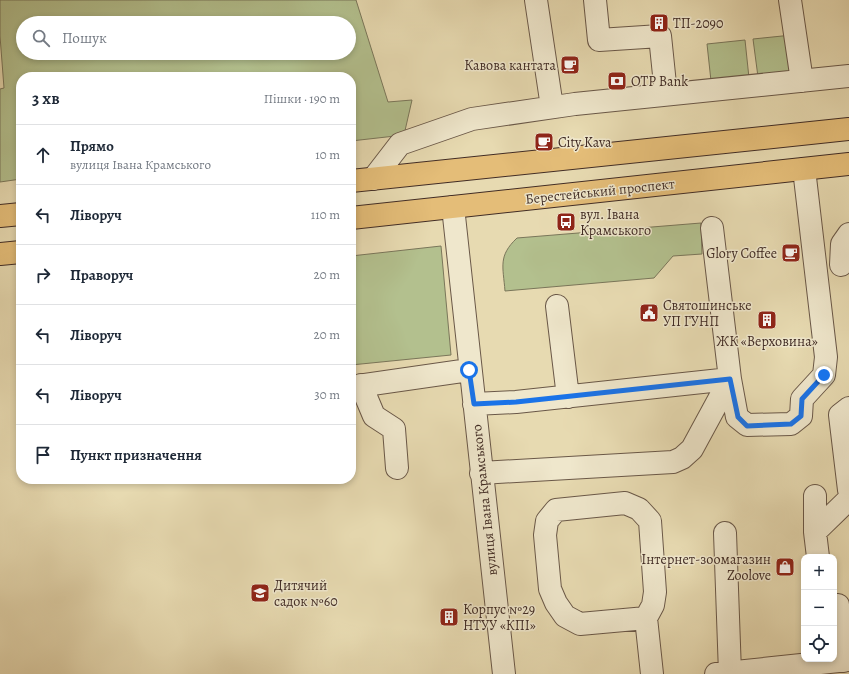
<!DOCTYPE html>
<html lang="uk">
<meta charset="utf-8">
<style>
body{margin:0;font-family:Alegreya,serif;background:#f2f2f3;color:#1f2937}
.controls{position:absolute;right:12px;bottom:12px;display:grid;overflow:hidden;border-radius:8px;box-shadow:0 2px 6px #0003}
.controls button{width:36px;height:36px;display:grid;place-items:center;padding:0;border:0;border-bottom:1px solid #e0e1e3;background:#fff;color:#1f2937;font:20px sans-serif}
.stop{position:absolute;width:12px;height:12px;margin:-9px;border:3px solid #1a73e8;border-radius:50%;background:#fff}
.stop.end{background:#1a73e8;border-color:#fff;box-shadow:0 1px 4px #0008}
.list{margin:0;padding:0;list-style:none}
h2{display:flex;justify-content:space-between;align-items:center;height:52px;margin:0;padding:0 16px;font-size:17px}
h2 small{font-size:13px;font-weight:400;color:#747a83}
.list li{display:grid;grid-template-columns:26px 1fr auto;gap:12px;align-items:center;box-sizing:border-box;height:60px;padding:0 16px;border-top:1px solid #e0e1e3}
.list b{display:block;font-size:15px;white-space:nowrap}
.list p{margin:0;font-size:13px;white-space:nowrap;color:#747a83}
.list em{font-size:13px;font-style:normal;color:#747a83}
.icon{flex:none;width:22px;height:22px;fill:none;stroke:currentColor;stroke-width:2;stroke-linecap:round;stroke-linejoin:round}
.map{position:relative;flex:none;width:849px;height:674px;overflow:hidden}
.search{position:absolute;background:#fff;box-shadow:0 2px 6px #0003;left:16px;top:16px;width:340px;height:44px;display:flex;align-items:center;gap:10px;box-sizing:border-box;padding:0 14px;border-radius:22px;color:#747a83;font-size:15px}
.panel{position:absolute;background:#fff;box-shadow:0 2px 6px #0003;left:16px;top:72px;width:340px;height:412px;border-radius:16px}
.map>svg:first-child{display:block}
.green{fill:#b3c08e;stroke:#7a765a;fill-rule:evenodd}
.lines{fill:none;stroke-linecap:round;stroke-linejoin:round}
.minor-casing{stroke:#6a5848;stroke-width:24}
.major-casing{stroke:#412c25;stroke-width:24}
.minor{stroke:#efe7cc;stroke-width:22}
.major{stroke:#e4bd78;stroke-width:22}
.route{stroke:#1a73e8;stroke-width:5}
.labels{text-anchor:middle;stroke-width:3;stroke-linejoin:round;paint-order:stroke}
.poi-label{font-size:14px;fill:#412c25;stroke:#efe7cc;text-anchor:start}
.street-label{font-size:14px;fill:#412c25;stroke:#efe7cc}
</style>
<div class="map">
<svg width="849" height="674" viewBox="0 0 849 674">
<rect width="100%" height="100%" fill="#e7dab1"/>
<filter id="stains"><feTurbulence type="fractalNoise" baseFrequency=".005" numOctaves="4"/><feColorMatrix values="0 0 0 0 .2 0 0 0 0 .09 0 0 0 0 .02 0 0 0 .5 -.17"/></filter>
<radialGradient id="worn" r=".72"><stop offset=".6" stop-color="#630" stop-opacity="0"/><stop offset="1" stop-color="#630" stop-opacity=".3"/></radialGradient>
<path class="green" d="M0,0H356L388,102L412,100L404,135L351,141V77H21V179L0,182V89L4,88L0,36ZM23,23H349V53H23Z
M792,35L797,74L758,77L753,39Z
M745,40L749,78L711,81L707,44Z
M701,223L702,254L673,256L654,278L505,291C503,266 498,256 517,238Z
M441,246L451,355L351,365V256Z"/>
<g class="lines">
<g class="minor-casing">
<path id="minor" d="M536,0L552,107
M595,0L599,40L660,36L666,94
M790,0L802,81
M373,179L400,144L472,119L575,104L849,76
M453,207L504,674
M841,265L842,244L849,234
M557,306L568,397
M730,379L737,417L747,425L791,424L801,416L802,399L824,375L826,357L804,169
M361,385L374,416L394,429L397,468
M351,387L469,370
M474,404L516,402L730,379L712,228
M849,408L840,415L849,490
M481,473L673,462L682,458L692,449L730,379
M815,496V532
M725,533L730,673
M818,557L815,532L849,499
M838,605L843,661
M646,618L580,624L565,616L556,603L550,589L545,535L547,521L556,510L625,503L639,509L650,521L655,592L653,605L646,618L652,674
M716,674L849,660"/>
</g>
<g class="major-casing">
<path id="major" d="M351,181L849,129
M0,216L21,214
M351,218L849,164
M0,254L21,252"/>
</g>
<use href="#minor" class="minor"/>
<use href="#major" class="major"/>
</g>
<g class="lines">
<path class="route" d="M469,370L474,404L516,402L730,379L738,417L747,426L791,424L801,416L802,399L824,375"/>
</g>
<defs>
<g id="building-square" transform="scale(1)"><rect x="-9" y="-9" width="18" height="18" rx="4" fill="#8f2418" stroke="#efe7cc"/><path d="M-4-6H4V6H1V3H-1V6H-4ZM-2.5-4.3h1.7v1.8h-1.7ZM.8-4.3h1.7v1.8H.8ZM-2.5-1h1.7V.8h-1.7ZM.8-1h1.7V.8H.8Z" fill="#fff"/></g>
<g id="cafe-square" transform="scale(1)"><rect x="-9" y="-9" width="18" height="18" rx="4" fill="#8f2418" stroke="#efe7cc"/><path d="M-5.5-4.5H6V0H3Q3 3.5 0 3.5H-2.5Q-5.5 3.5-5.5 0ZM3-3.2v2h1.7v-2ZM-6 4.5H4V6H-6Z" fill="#fff"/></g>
<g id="bank-square" transform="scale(1)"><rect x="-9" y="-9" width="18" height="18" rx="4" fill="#8f2418" stroke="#efe7cc"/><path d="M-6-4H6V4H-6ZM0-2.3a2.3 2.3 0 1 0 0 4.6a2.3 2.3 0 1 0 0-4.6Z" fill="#fff"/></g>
<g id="bus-square" transform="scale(1)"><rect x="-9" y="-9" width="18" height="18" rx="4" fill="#8f2418" stroke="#efe7cc"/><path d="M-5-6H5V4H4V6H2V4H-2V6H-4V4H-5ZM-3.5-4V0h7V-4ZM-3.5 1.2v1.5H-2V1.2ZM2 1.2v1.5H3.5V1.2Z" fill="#fff"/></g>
<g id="civic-square" transform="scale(1)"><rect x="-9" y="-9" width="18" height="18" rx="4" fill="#8f2418" stroke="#efe7cc"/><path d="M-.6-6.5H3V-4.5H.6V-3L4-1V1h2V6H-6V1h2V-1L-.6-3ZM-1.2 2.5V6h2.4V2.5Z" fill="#fff"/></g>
<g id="shop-square" transform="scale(1)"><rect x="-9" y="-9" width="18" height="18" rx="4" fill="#8f2418" stroke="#efe7cc"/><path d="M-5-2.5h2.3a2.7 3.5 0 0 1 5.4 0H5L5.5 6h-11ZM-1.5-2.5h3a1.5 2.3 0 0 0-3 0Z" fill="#fff"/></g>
<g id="school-square" transform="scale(1)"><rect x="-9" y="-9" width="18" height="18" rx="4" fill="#8f2418" stroke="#efe7cc"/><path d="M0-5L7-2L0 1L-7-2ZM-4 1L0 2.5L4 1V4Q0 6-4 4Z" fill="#fff"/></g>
</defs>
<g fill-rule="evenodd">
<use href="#building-square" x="659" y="23"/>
<use href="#cafe-square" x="570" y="65"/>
<use href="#bank-square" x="617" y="81"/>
<use href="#cafe-square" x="544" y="142"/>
<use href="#bus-square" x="566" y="222"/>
<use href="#cafe-square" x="791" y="253"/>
<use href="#civic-square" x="649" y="313"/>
<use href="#building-square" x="767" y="320"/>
<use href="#shop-square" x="785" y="567"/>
<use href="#school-square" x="260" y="593"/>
<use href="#building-square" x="449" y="617"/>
</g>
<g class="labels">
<g class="poi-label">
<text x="673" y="28">ТП-2090</text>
<text x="556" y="70" text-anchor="end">Кавова кантата</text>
<text x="631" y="86">OTP Bank</text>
<text x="558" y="147">City Kava</text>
<text x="580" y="219">вул. Івана<tspan x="580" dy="16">Крамського</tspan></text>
<text x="777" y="258" text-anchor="end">Glory Coffee</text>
<text x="663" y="310">Святошинське<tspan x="663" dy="16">УП ГУНП</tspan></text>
<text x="767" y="346" text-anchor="middle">ЖК «Верховина»</text>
<text x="771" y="564" text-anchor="end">Інтернет-зоомагазин<tspan x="771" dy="16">Zoolove</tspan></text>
<text x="274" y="590">Дитячий<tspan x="274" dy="16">садок №60</tspan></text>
<text x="463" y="614">Корпус №29<tspan x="463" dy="16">НТУУ «КПІ»</tspan></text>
</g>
<g class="street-label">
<text transform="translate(600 191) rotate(-6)" y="5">Берестейський проспект</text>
<text transform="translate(484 500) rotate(-96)" y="5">вулиця Івана Крамського</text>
</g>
</g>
<rect width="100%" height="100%" filter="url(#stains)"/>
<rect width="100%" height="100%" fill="url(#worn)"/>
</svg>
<div class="controls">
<button>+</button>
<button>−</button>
<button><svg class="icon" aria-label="locate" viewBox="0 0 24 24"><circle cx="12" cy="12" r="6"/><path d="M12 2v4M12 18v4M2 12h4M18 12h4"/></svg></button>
</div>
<div class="stop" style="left:469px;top:370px"></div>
<div class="stop end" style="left:824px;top:375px"></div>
<div class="search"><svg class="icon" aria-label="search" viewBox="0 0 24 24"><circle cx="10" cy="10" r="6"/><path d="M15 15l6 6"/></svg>Пошук</div>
<section class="panel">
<h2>3 хв<small>Пішки · 190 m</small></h2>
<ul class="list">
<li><svg class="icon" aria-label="ahead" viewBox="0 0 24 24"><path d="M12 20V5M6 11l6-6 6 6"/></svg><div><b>Прямо</b><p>вулиця Івана Крамського</p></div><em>10 m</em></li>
<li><svg class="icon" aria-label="left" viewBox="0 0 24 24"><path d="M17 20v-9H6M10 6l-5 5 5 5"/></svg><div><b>Ліворуч</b></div><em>110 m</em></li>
<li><svg class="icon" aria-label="right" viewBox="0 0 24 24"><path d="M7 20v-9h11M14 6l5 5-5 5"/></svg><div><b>Праворуч</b></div><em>20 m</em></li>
<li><svg class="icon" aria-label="left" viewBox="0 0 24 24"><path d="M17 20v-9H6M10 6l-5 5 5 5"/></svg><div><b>Ліворуч</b></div><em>20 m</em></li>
<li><svg class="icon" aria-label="left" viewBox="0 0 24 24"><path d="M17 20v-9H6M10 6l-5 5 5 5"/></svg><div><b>Ліворуч</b></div><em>30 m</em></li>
<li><svg class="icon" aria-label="arrive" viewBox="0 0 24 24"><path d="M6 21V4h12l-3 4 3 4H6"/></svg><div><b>Пункт призначення</b></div></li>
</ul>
</section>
</div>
